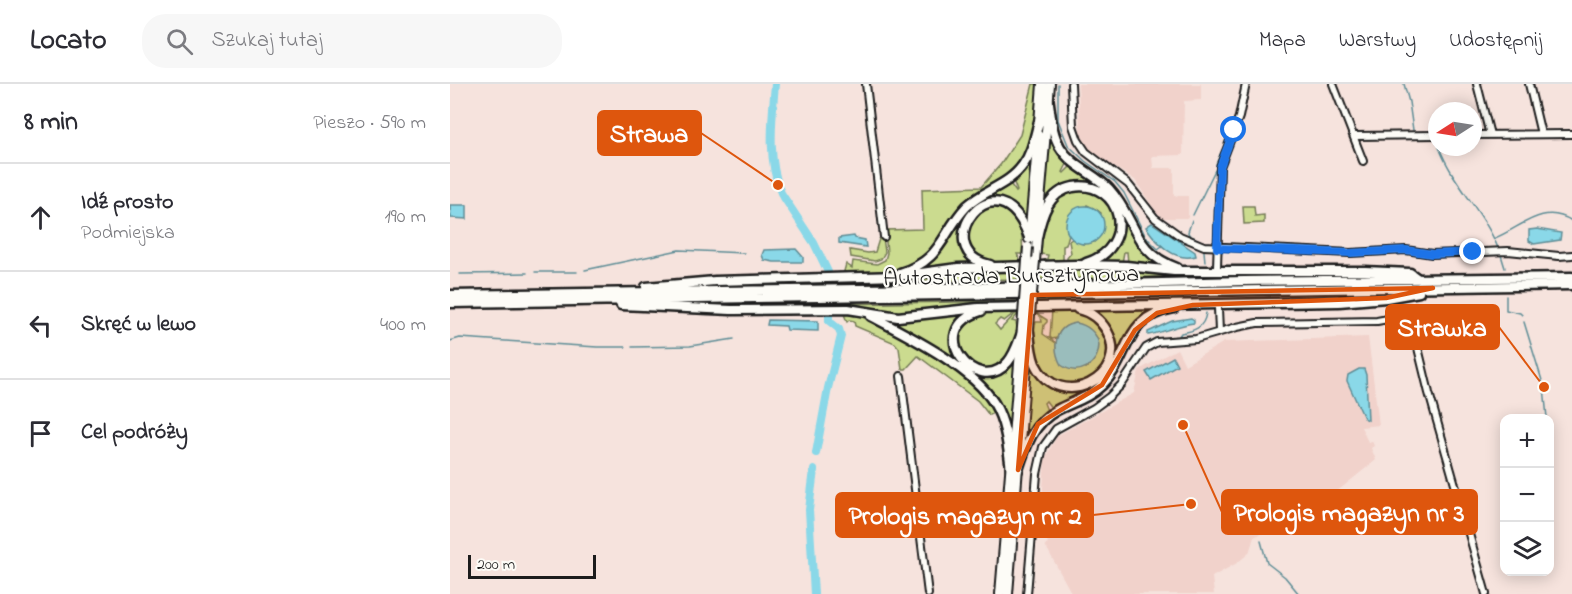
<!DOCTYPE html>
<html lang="pl">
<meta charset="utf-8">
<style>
body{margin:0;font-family:"Indie Flower",sans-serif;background:#f7f7f7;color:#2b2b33}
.controls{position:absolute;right:18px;bottom:18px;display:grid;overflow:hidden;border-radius:12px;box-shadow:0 3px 15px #0003}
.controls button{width:54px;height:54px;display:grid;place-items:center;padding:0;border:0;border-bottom:2px solid #e1e1e2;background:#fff;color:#2b2b33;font:30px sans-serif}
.compass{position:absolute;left:978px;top:18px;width:54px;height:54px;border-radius:50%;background:#fff;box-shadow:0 3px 15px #0003;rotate:258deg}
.scale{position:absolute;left:18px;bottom:15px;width:128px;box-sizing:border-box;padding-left:6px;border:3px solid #1c1c1c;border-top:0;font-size:16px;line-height:21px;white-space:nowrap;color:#1c1c1c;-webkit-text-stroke:4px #fdfcf7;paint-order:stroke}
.stop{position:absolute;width:18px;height:18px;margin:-14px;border:4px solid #1a73e8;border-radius:50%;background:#fff}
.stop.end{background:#1a73e8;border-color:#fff;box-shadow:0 2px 6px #0008}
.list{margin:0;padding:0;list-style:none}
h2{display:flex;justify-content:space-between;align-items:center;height:78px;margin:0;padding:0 24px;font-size:26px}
h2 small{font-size:20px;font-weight:400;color:#7c7c81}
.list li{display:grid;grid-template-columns:39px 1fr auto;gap:18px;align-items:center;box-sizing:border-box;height:108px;padding:0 24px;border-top:2px solid #e1e1e2}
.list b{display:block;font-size:22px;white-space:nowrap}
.list p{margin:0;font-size:20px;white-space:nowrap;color:#7c7c81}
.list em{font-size:20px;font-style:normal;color:#7c7c81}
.icon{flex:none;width:33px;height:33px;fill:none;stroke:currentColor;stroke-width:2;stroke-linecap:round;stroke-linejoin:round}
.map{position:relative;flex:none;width:1122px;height:510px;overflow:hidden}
header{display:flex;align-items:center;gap:36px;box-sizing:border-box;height:84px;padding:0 30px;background:#fff;border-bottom:2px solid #e1e1e2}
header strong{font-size:28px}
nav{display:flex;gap:33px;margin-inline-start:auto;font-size:21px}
.search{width:420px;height:54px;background:#f7f7f7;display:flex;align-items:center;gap:15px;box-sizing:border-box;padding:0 21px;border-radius:24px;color:#7c7c81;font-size:22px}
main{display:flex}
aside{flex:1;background:#fff}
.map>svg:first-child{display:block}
.built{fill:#f1d2cb}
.green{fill:#cbdb8f;stroke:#747c56;stroke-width:1.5}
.water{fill:#8ad8e8;stroke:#5e8d96;stroke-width:1.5}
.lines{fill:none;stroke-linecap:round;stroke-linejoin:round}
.stream{stroke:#5e8d96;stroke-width:1.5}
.river{stroke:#8ad8e8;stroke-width:8}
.minor-casing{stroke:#1c1c1c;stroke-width:10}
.major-casing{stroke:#1c1c1c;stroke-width:12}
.highway-casing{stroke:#1c1c1c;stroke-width:13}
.minor{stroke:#fdfcf7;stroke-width:6}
.major{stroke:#fdfcf7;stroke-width:8}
.highway{stroke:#fdfcf7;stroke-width:8}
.major-bridge-casing{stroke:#1c1c1c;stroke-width:12;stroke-linecap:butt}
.major-bridge{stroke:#fdfcf7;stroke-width:8}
.route{stroke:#1a73e8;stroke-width:8}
.marked{fill:#de560d;fill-opacity:0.2;stroke:#de560d;stroke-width:4.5;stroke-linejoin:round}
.labels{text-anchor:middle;stroke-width:4.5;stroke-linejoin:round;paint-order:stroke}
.street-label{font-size:24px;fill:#1c1c1c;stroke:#fdfcf7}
.leader{fill:none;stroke:#de560d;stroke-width:2}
.callout-dot{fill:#de560d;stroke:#fdfcf7;stroke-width:2}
.callout{fill:#de560d;stroke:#de560d;stroke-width:2}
.callout-label{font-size:26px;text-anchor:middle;font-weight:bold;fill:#fff}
</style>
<header>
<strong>Locato</strong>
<div class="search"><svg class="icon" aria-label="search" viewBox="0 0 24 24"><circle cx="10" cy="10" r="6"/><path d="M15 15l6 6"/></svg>Szukaj tutaj</div>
<nav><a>Mapa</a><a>Warstwy</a><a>Udostępnij</a></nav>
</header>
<main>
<aside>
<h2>8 min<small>Pieszo · 590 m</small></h2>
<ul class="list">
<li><svg class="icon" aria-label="ahead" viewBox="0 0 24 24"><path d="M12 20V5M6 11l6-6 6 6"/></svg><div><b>Idź prosto</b><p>Podmiejska</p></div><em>190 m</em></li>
<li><svg class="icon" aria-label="left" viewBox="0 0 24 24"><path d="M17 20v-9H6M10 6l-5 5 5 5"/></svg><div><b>Skręć w lewo</b></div><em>400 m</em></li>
<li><svg class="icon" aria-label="arrive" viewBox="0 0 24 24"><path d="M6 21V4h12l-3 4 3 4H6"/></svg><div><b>Cel podróży</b></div></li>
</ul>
</aside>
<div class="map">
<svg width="1122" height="510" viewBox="0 0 1122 510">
<rect width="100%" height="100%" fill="#f6e3dd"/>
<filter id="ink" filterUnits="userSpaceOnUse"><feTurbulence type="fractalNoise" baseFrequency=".0167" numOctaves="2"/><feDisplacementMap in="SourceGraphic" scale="12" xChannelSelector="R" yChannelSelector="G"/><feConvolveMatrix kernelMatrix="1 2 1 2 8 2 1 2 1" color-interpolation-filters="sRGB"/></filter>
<g filter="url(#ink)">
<path class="built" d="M628,0H751V16L734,17L733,71L702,72L703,84H724V112H738V134H713L706,128L685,96L641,68L630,49Z
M918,253L929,341L911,343L918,358L922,357L924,362L921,364L926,376L880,413L847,433L804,453L799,469L787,479L762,493L764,510H622L595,461L598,459L596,454L617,441L611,437L608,432L603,435L592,418L595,374L607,352L684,309L689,286L727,265L735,281L774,258Z"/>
<path class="green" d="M583,0H588L582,53L576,72L561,90L532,109L490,160L484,156L489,161C463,191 429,189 393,191L396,180L402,184L403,177L427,180L435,176L437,169L435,146L473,145L472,105L531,103L551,80L570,51Z
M599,35L618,78L613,88L614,89L622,81L662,111L684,152L721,184L678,179L677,168H674L672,179H646C676,165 672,148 666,120L628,99L592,126Z
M584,65L578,142C573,130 565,122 553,117C544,119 532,119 525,123C502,137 511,167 528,181L461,189C497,170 494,153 518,127C528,115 545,108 558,100L561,101L566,108L567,107L563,96Z
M627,105C632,106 640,106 645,108C667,117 672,154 653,168C644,175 629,178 618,179L617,174L621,169L619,157L622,155L633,160L644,158L651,129L647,126L637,121L617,147L619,150L616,161L613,162V177L590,178L597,175L598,171L591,170L594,133L607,113Z
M540,122C569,123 574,146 572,170H567L572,180C536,179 507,177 523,132Z
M793,122H804L805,132L814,131V139L794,140Z
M433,154L435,168L431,175L425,177L401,173L400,166L418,169L425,168L429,155Z
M590,184H654L761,190V192L589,195Z
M571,185L570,195L305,199Z
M761,215V218L587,220V217Z
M569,217L568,221L459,230L258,222Z
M714,223L699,231L661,287L648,302L602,325L596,317L594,319L598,329L573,358L580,273L606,304L649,297L664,259L635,224Z
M568,226L554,237L550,235L545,240L550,246L565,230H568L562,237L566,238C569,249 565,259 560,269C539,311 486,260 519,236C522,234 527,229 530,228C541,224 557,227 568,226Z
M602,226C625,226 647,228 655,252C656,256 658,261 658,266C661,307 576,325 585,241L586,238H592L591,233L586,229L597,236V238L594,241L593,250L606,259V264L636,284L645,276L648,256C640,239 614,232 607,254L602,255L600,253Z
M518,227L509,237L508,276C515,285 524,287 535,290L567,267L560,359L532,300L439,240L438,234Z
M394,230L413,233L440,246L504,285L525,300L545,328L539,331L528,317L468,272L456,285H452L449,264L445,259L405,242L404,237L399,236L397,238Z"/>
<path class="water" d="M0,121H17V135L1,134Z
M616 141a19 19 0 1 1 38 0a19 19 0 1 1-38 0Z
M702,139L745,168L746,172C724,178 708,160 696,143Z
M1087,145L1111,149L1110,156L1084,160L1079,157V146Z
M404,152L405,154L415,156L416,163L389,159V154Z
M346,165L353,173V178H324L314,176L312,171L314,166Z
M741,234L744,236V239C727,241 712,249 698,251V248L722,237Z
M318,236L368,237V247L337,246L336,242L317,241Z
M626,239C638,241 647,249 649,261C648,282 628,293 611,281C602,264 604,242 626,239Z
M723,273L727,281L701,296L696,288Z
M909,285H914L916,291L918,336L914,334L897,297L898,291Z"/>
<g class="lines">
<path class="stream" d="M608,0V36L618,61L635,77L665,98L674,109L696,153L708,165L712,162
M954,0L959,18L963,46
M791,7L792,0
M788,25L790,12
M779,48L782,41
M986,56L987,59
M989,63C1003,100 1033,127 1048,164
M766,80L772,66
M743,131L765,86
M742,136L738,148L739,151L755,159
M1045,154C1071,144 1092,118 1122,137
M754,167L755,178
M1051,171L1055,184
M135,186L229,166L294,169
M85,188H127
M10,190L77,189
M1056,212V226L1070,229L1072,231
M1074,238L1094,303L1097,334
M729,252L731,249C744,247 754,244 756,229
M0,257L10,254L147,263H176
M182,263L240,262L284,255
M1100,359L1101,379
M811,457L817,479L835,493L849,510"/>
<path class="river" d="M325,0C322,36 317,74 331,109L364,159L378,188
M366,369L378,304L391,252L389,245L379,237V231
M364,386L359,426L364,510"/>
<g class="minor-casing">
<path id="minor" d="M416,0L434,153
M621,0L623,42L628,56L636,68L678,100L705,134L730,152L754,162L900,169L956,166L982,170L1058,167L1109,172L1122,171
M883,0L913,77
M1027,0L1040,51
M1079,0L1091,50
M1023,51L1122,50
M905,52L987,51
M767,184L770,83L789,33L796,0
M768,224L769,248
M451,292L478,510
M577,510L587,390L593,363L606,345L644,324L659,313L672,300L696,264L707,258L746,255L787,243L807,239L927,237L960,231L979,309L1036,510"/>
</g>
<g class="major-casing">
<path id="major" d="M589,39L592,0
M579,155L588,51
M585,177L600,0
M550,510L573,231
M558,510L580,231"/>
</g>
<g class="highway-casing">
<path id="highway" d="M598,13C601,30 601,48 610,63C622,83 644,89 659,105C687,136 682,168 727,184
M587,153C592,131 598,108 623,103C672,95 689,163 636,179
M540,181C475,166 547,67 579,153
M450,189C493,176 491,149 517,122C534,106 559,101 573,81C583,68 585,50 590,34
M196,203L265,197L449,192L508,184L626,181L676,182L724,187H915L960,189L968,195
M0,211L549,203L794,197L1122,193
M0,219L1122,201
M171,221L281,226L398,225L448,233L528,224L889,218L936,214L969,208
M531,227C472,246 527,315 558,278C565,270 568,259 572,249
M421,232C459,252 522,283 544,319C556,339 558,363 561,385
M579,248C580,259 581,270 585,280C609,330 682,293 657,247C650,235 641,228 628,225
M568,386C576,361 583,339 607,326C622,318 639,314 652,301C681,273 672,233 724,224"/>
</g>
<use href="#minor" class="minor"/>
<use href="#major" class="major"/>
<use href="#highway" class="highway"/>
<g class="major-bridge-casing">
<path id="major-bridge" d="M573,231L578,163
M580,231L585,177"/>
</g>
<use href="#major-bridge" class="major-bridge"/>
</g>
</g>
<g class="lines" filter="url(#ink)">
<path class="route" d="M784,46L770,83L767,164L900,169L956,166L982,170L1023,168"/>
</g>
<path class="marked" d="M983,204L936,214L743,221L707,229L685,246L652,301L588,340L568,386L582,211Z"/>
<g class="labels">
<g class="street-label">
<text transform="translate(561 191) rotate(-1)" y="8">Autostrada Bursztynowa</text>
</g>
</g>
<path class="leader" d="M328 101L251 49M1094 303L1049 243M733 341L772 428M741 420L643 431"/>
<g class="callout-dot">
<circle cx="328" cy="101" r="6"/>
<circle cx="1094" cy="303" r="6"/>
<circle cx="733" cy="341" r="6"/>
<circle cx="741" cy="420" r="6"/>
</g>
<g class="callout">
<rect x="148" y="27" width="103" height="44" rx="6"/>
<rect x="936" y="221" width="113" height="44" rx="6"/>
<rect x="772" y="406" width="255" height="44" rx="6"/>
<rect x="386" y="409" width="257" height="44" rx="6"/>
</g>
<g class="callout-label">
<text x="199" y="58">Strawa</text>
<text x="992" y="252">Strawka</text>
<text x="899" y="437">Prologis magazyn nr 3</text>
<text x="515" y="440">Prologis magazyn nr 2</text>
</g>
</svg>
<div class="controls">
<button>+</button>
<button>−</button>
<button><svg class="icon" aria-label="layers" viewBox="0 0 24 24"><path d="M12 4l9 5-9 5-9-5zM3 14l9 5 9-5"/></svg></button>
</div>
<svg class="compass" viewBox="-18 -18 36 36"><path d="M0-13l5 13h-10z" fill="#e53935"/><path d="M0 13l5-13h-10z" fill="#7c7c81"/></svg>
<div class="scale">200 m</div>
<div class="stop" style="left:784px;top:46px"></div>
<div class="stop end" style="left:1023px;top:168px"></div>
</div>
</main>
